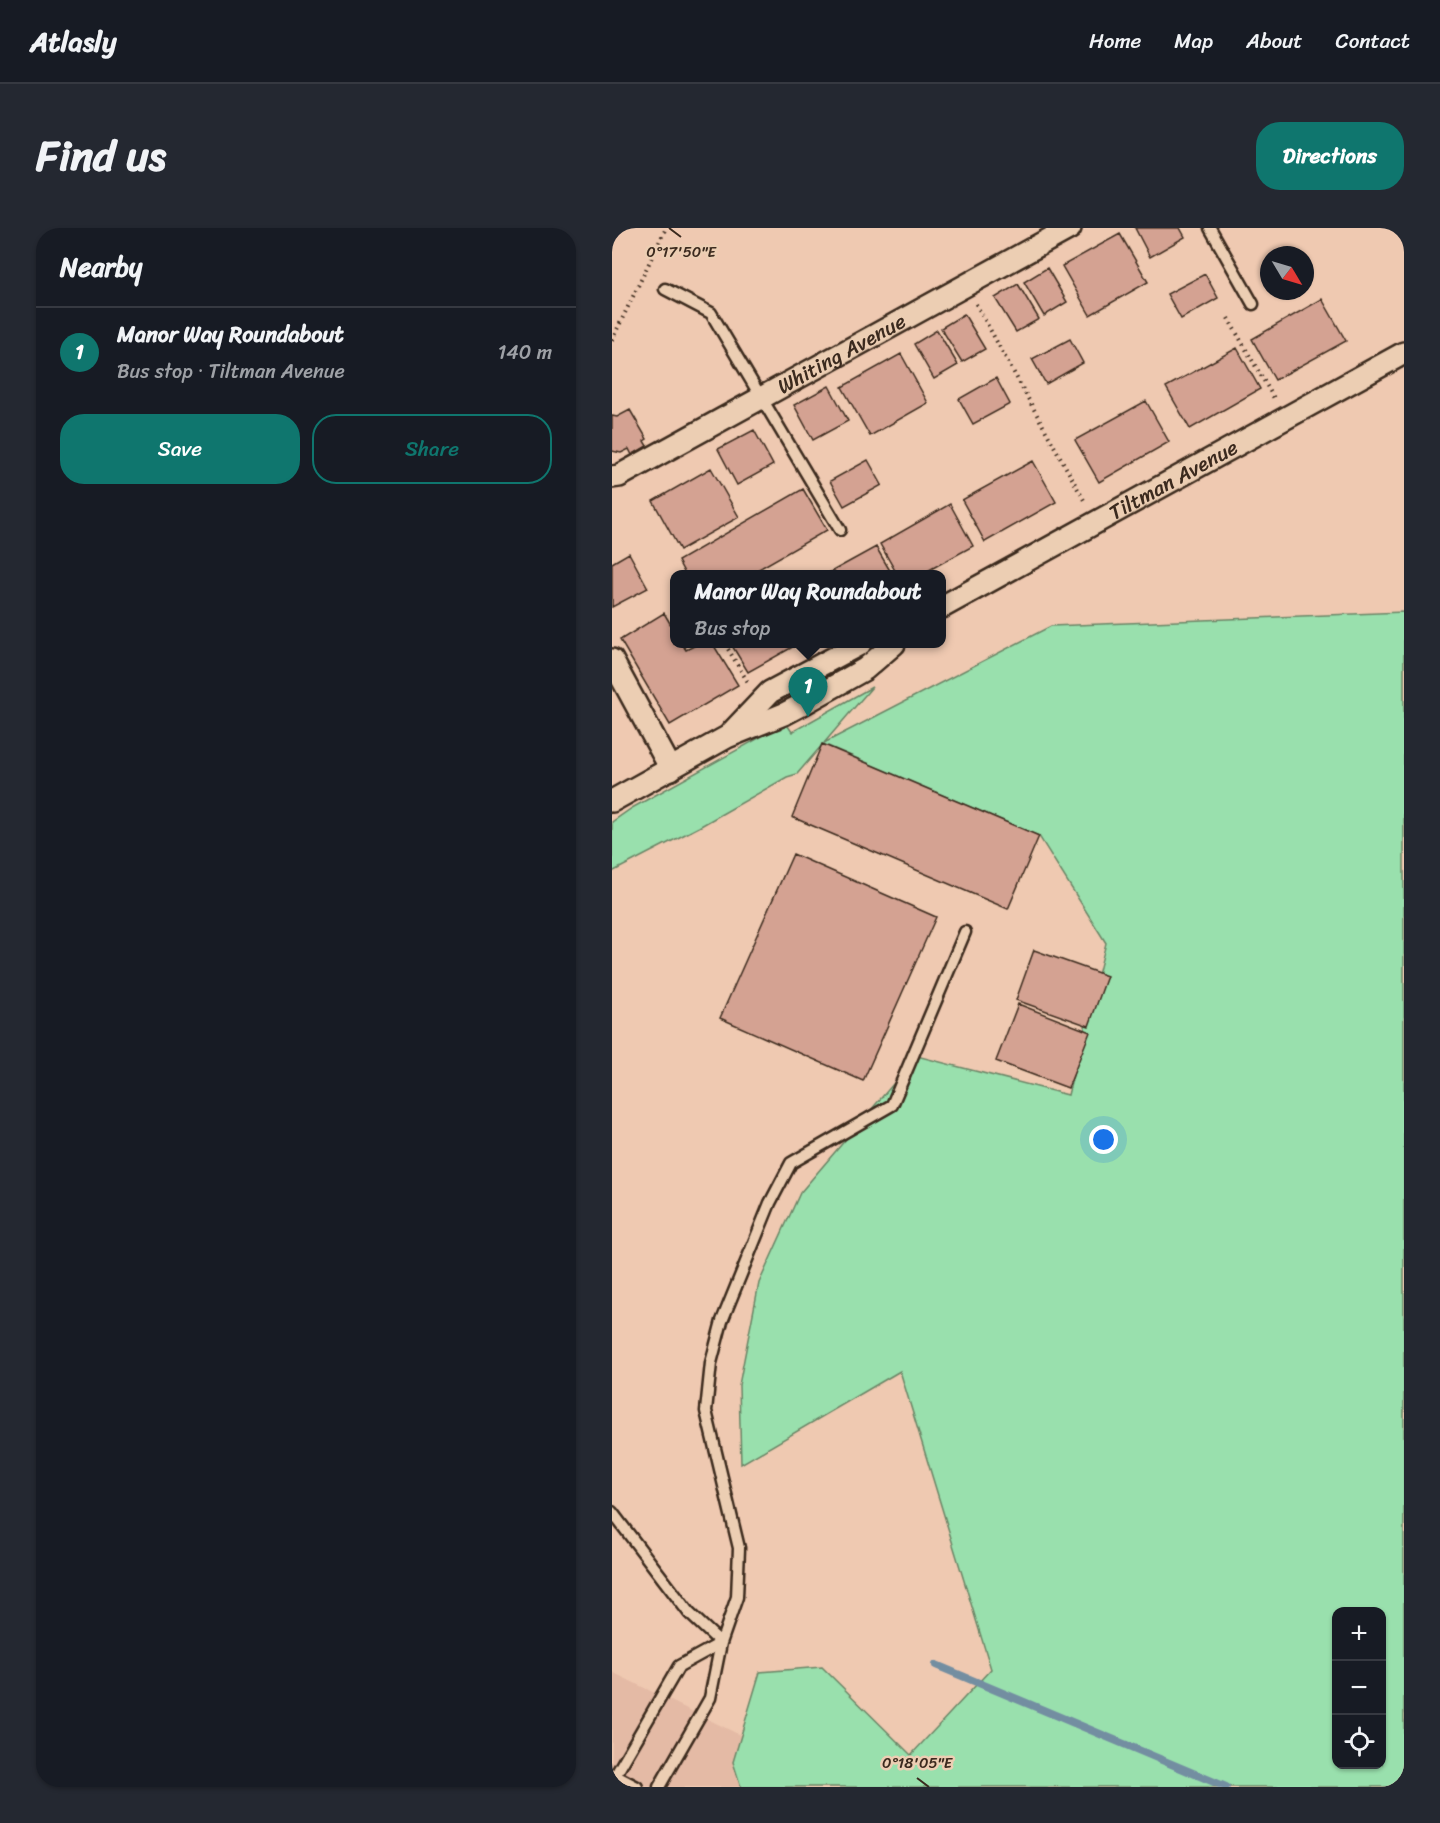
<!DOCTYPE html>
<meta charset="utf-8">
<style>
body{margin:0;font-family:Sriracha,sans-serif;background:#242831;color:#f1f3f6}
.controls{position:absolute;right:18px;bottom:18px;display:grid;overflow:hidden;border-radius:12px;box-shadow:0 2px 4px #0004}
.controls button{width:54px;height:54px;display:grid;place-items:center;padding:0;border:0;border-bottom:2px solid #363941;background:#171b24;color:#f1f3f6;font:30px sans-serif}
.compass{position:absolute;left:648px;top:18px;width:54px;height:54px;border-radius:50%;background:#171b24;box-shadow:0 2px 4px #0004;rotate:128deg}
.you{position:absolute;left:492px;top:912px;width:21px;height:21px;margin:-15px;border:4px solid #fff;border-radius:50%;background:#1a73e8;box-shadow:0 0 0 9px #1a73e833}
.badge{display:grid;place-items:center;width:39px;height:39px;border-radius:50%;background:#0f766e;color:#fff;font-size:20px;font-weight:700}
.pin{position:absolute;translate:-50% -50px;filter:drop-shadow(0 2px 3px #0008)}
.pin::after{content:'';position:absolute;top:32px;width:21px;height:18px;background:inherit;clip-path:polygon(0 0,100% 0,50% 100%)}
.popup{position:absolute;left:58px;top:342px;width:276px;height:78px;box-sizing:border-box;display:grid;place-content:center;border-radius:12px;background:#171b24;filter:drop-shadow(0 2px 4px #0005);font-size:20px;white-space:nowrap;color:#9ea1a6}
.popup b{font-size:22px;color:#f1f3f6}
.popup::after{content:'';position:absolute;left:50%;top:100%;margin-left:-12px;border:12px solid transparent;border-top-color:#171b24}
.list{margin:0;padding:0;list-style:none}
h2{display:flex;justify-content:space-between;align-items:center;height:78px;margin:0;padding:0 24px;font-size:26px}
h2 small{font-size:20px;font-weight:400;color:#9ea1a6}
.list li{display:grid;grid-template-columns:39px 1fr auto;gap:18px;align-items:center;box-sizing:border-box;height:90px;padding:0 24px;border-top:2px solid #363941}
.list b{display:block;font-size:22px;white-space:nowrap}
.list p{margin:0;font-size:20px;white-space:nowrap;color:#9ea1a6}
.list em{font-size:20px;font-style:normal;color:#9ea1a6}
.actions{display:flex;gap:12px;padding:18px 24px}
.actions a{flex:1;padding:14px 0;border:2px solid #0f766e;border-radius:24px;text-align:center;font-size:21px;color:#0f766e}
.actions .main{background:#0f766e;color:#fff}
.icon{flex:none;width:33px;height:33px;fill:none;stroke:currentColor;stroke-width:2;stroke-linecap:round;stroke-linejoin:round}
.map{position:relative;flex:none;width:792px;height:1559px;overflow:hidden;border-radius:24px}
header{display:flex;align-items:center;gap:36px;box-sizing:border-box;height:84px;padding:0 30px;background:#171b24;border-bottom:2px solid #363941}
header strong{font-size:28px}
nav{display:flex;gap:33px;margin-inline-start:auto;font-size:21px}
.intro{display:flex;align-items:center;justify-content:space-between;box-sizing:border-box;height:144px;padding:0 36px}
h1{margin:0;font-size:42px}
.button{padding:15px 27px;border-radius:24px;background:#0f766e;color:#fff;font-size:21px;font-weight:700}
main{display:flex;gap:36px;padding:0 36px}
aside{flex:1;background:#171b24;border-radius:24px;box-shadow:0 2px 4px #0004}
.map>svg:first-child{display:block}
.built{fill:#e4baa5}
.green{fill:#99e0ad;stroke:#6a8566;stroke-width:1.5;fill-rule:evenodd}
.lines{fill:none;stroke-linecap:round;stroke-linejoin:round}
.stream{stroke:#738ea1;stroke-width:8}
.building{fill:#d4a292;stroke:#3b2a1e;stroke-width:1.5}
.service-casing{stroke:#3b2a1e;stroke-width:15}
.minor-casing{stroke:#3b2a1e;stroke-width:26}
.path{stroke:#3b2a1e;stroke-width:4;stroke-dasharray:1.5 4.5;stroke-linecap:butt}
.service{stroke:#ecceb3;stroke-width:10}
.minor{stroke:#ecceb3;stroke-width:21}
.ticks{fill:none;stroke:#3b2a1e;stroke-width:2}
.labels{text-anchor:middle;stroke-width:5;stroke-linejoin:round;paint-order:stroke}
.street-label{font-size:21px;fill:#3b2a1e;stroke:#ecceb3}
.ticks-label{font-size:15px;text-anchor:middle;fill:#3b2a1e;stroke:#ecceb3;stroke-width:5;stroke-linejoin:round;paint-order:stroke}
</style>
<header>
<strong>Atlasly</strong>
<nav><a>Home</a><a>Map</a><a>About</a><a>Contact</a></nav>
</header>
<div class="intro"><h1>Find us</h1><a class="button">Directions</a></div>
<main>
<aside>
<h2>Nearby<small></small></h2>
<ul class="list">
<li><span class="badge">1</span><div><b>Manor Way Roundabout</b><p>Bus stop · Tiltman Avenue</p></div><em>140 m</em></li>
</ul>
<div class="actions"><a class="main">Save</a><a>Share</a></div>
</aside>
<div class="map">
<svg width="792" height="1559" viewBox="0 0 792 1559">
<rect width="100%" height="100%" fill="#efc9b1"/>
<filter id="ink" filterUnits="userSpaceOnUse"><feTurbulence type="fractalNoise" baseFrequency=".0167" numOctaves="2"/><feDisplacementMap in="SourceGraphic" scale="12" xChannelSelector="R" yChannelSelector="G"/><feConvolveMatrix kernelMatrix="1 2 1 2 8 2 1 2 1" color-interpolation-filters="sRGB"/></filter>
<g filter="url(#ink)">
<path class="built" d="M0,1444L191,1538L178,1559H0Z"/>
<path class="green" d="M792,384V1559H129L121,1534L148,1444L210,1439L299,1527L379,1441L288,1143L129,1236L127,1157L147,1055L188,965L305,828L456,867L494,715L427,608L211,516L185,546L175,549L87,599L0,644V594L20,580L174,495L180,504L260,459L212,515L439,398ZM724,1384H770V1536H724Z"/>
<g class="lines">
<path class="stream" d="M324,1437L614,1559"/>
</g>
<path class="building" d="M523,0H568L573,9L538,29Z
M508,6L536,54L478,87L450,38Z
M435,40L455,74L432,88L412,54Z
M593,46L606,70L569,91L555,66Z
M406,56L427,91L404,104L383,70Z
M710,71L734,113L663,152L640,111Z
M352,86L373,121L350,134L329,100Z
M325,102L346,137L322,151L302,116Z
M458,111L471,135L434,156L420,131Z
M625,120L648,161L578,201L554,159Z
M289,126L316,175L258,208L230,159Z
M384,150L398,176L361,196L347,171Z
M217,158L236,193L201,212L182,177Z
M534,173L557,214L487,254L463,212Z
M18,182L35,211L32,213L35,218L20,227L17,221L9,225L0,223V188L5,189Z
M142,202L161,237L125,257L106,221Z
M256,232L270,257L232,278L218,253Z
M421,233L444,274L373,314L350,272Z
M99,240L127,289L68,322L41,273Z
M191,261L215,302L138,346H73L66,333Z
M338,276L361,318L310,346H285L268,316Z
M264,319L280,346H215Z
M17,325L36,360L0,379V335Z
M52,385L62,402V416H70L74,422L86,416H101L126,457L58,497L8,412Z
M119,416H186L136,444Z
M210,516L427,608L396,681L180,589Z
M181,626L324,689L251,853L108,790Z
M422,722L495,748L477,798L404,772Z
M406,776L478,804L456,860L384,833Z"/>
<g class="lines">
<g class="service-casing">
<path id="service" d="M598,0L641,76
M53,61L99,85L228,302
M0,1284L77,1385L109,1415
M0,1546L25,1559
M3,1548L67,1438L109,1415
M47,1559L98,1470L109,1415L125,1369L127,1320L94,1183L99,1135L110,1093L158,975L179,935L280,877L353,704"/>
</g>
<g class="minor-casing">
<g id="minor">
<path id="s1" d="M0,249L7,248L458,0"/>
<path id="s2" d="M330,379L792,125"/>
<path d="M0,432L59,541"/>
<path d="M120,504L158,464L248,416"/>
<path d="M0,573L115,509L172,486L189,477L253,441L282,416"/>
</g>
</g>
<path class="path" d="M364,76L473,274
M616,90L663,172
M0,112L54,0
M113,416L137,456"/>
<use href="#service" class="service"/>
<use href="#minor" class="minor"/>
</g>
</g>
<path class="ticks" d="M57,0L69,9M305,1550L317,1559"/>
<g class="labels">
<g class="street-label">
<text dy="7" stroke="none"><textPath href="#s1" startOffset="261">Whiting Avenue</textPath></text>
<text dy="7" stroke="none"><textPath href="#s2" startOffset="264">Tiltman Avenue</textPath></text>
</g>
</g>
<g class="ticks-label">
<text x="69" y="29">0°17'50"E</text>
<text x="305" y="1540">0°18'05"E</text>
</g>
</svg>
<div class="controls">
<button>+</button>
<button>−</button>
<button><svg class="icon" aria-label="locate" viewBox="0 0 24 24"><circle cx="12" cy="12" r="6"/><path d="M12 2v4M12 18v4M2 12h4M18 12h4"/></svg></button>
</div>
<svg class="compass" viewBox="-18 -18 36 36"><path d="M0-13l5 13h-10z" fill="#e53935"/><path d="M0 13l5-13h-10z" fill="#9ea1a6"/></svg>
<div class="you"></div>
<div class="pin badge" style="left:196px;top:489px">1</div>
<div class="popup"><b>Manor Way Roundabout</b>Bus stop</div>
</div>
</main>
